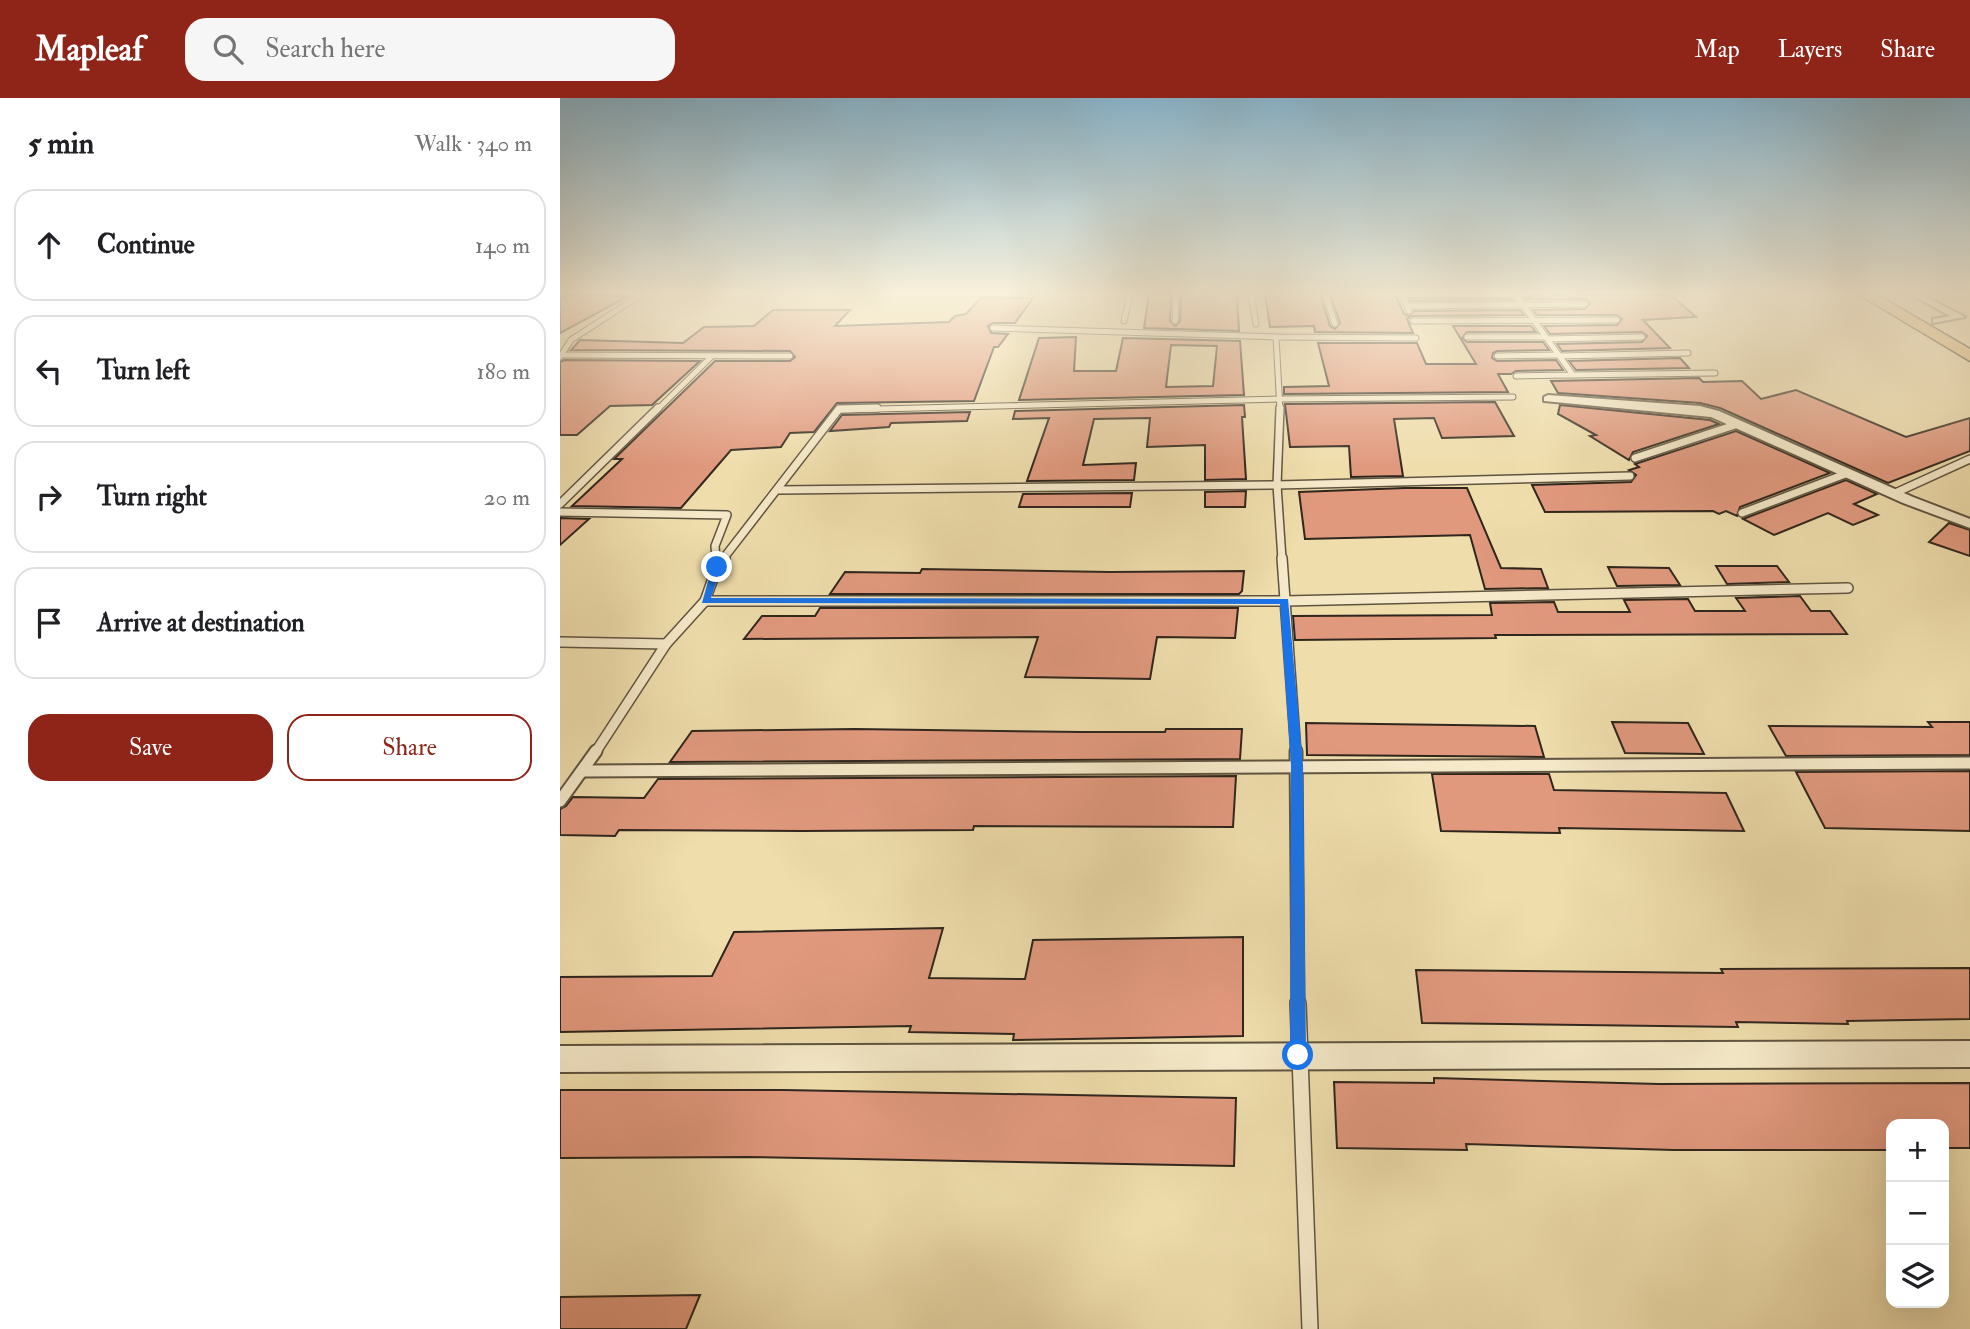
<!DOCTYPE html>
<html lang="en">
<head>
<meta charset="utf-8">
<style>
  :root { --surface:#fff; --page:#f6f6f6; --text:#202124; --muted:#757577; --line:#e0e0e0; --accent:#8f2418 }
  body { margin:0; font-family:"IM FELL Double Pica",serif; background:var(--page); color:var(--text) }
  .controls { position:absolute; right:21px; bottom:21px; display:grid; overflow:hidden; border-radius:14px; box-shadow:0 7px 28px #0002 }
  .controls button { width:63px; height:63px; display:grid; place-items:center; padding:0; border:0; border-bottom:2px solid var(--line); background:var(--surface); color:var(--text); font:35px sans-serif }
  .stop { position:absolute; width:21px; height:21px; margin:-16px; border:5px solid #1a73e8; border-radius:50%; background:#fff }
  .stop.end { background:#1a73e8; border-color:#fff; box-shadow:0 2px 7px #0008 }
  .list { margin:0; padding:0; list-style:none }
  h2 { display:flex; justify-content:space-between; align-items:center; height:91px; margin:0; padding:0 28px; font-size:30px }
  h2 small { font-size:23px; font-weight:400; color:var(--muted) }
  .list li { display:grid; grid-template-columns:46px 1fr auto; gap:21px; align-items:center; box-sizing:border-box; height:112px; margin:0 14px 14px; padding:0 14px; border:2px solid var(--line); border-radius:21px }
  .list b { display:block; font-size:26px; white-space:nowrap }
  .list em { font-size:23px; font-style:normal; color:var(--muted) }
  .actions { display:flex; gap:14px; padding:21px 28px }
  .actions a { flex:1; padding:16px 0; border:2px solid var(--accent); border-radius:21px; text-align:center; font-size:24px; color:var(--accent) }
  .actions .main { background:var(--accent); color:#fff }
  .icon { flex:none; width:38px; height:38px; fill:none; stroke:currentColor; stroke-width:2; stroke-linecap:round; stroke-linejoin:round }
  .map { position:relative; flex:none; width:1410px; height:1231px; overflow:hidden }
  header { display:flex; align-items:center; gap:42px; box-sizing:border-box; height:98px; padding:0 35px; background:var(--accent); color:#fff }
  header strong { font-size:33px }
  nav { display:flex; gap:38px; margin-inline-start:auto; font-size:24px }
  .search { width:490px; height:63px; background:var(--page); display:flex; align-items:center; gap:18px; box-sizing:border-box; padding:0 24px; border-radius:21px; color:var(--muted); font-size:26px }
  main { display:flex }
  aside { flex:1; background:var(--surface) }
  .map>svg:first-child { display:block }
  .building { fill:#e1997e; stroke:#2f261d; stroke-width:2; fill-rule:evenodd }
  .lines { fill:none; stroke-linecap:round; stroke-linejoin:round }
  .lane-far4-casing { stroke:#5f5441; stroke-width:7 }
  .lane-far3-casing { stroke:#5f5441; stroke-width:10 }
  .lane-far2-casing { stroke:#5f5441; stroke-width:12 }
  .lane-far1-casing { stroke:#5f5441; stroke-width:15 }
  .lane-casing { stroke:#5f5441; stroke-width:18 }
  .street-casing { stroke:#5f5441; stroke-width:4 }
  .primary-casing { stroke:#2f261d; stroke-width:3 }
  .lane-far4 { stroke:#f5e9c9; stroke-width:5 }
  .lane-far3 { stroke:#f5e9c9; stroke-width:7 }
  .lane-far2 { stroke:#f5e9c9; stroke-width:9 }
  .lane-far1 { stroke:#f5e9c9; stroke-width:11 }
  .lane { stroke:#f5e9c9; stroke-width:15 }
  .street { fill:#f5e9c9; fill-rule:evenodd }
  .primary { fill:#e8be76; fill-rule:evenodd }
  .route { fill:#1a73e8 }
</style>
</head>
<body>
<header>
<strong>Mapleaf</strong>
<div class="search"><svg class="icon" aria-label="search" viewBox="0 0 24 24"><circle cx="10" cy="10" r="6"/><path d="M15 15l6 6"/></svg>Search here</div>
<nav><a>Map</a><a>Layers</a><a>Share</a></nav>
</header>
<main>
<aside>
<h2>5 min<small>Walk · 340 m</small></h2>
<ul class="list">
<li><svg class="icon" aria-label="ahead" viewBox="0 0 24 24"><path d="M12 20V5M6 11l6-6 6 6"/></svg><div><b>Continue</b></div><em>140 m</em></li>
<li><svg class="icon" aria-label="left" viewBox="0 0 24 24"><path d="M17 20v-9H6M10 6l-5 5 5 5"/></svg><div><b>Turn left</b></div><em>180 m</em></li>
<li><svg class="icon" aria-label="right" viewBox="0 0 24 24"><path d="M7 20v-9h11M14 6l5 5-5 5"/></svg><div><b>Turn right</b></div><em>20 m</em></li>
<li><svg class="icon" aria-label="arrive" viewBox="0 0 24 24"><path d="M6 21V4h12l-3 4 3 4H6"/></svg><div><b>Arrive at destination</b></div></li>
</ul>
<div class="actions"><a class="main">Save</a><a>Share</a></div>
</aside>
<div class="map">
<svg width="1410" height="1231" viewBox="0 0 1410 1231">
  <rect width="100%" height="100%" fill="#efddac"/>
  <filter id="stains"><feTurbulence type="fractalNoise" baseFrequency=".00286" numOctaves="4"/><feColorMatrix values="0 0 0 0 .2 0 0 0 0 .09 0 0 0 0 .02 0 0 0 .5 -.17"/></filter>
  <radialGradient id="worn" r=".72"><stop offset=".6" stop-color="#630" stop-opacity="0"/><stop offset="1" stop-color="#630" stop-opacity=".3"/></radialGradient>
  <g class="building">
    <polygon points="8,196 69,198 0,235 0,200"/>
    <polygon points="589,196 611,196 610,223 615,228 620,223 621,196 677,196 679,233 584,230"/>
    <polygon points="705,196 760,196 770,228 775,231 780,225 770,196 835,196 844,216 849,218 854,213 960,212 964,217 852,218 847,221 853,235 755,234 754,228 710,229"/>
    <polygon points="969,196 1111,197 1136,219 1083,222 1110,250 1002,253 997,246 1082,244 1087,238 1082,234 990,236 984,228 1057,227 1062,221 1057,217 977,217 973,212 1025,211 1030,205 1025,201 965,201 964,199 972,199"/>
    <polygon points="422,199 473,200 455,225 433,225 428,228 431,235 448,236 438,249 434,249 414,303 277,305 254,334 230,335 221,349 171,352 121,410 12,408 62,361 54,361 155,263 230,263 235,259 230,253 11,252 20,242 123,245 144,229 194,228 213,212 290,212 275,228 389,224 395,218 406,216"/>
    <polygon points="849,200 951,200 953,202 850,203"/>
    <polygon points="893,228 971,228 976,234 907,234 902,240 907,244 983,244 989,252 937,253 933,255 932,260 937,263 996,262 1003,272 956,273 951,276 938,276 948,294 724,296 724,289 769,288 758,245 857,245 866,266 916,266"/>
    <path d="M516,239L514,273H556L563,240L680,243L684,297L459,302L479,240ZM611,247L657,248L653,288L606,289Z"/>
    <polygon points="1120,260 1129,270 1016,272 1009,263"/>
    <polygon points="4,262 140,263 92,307 50,308 17,337 0,337 0,264"/>
    <polygon points="1139,280 1143,284 1182,283 1201,301 1236,292 1346,339 1410,320 1410,353 1328,385 1160,310 1140,305 998,295 991,283"/>
    <polygon points="935,304 954,338 882,340 874,320 834,321 843,378 791,379 789,348 730,349 725,306"/>
    <polygon points="684,307 685,319 682,319 686,381 645,382 645,347 587,349 590,320 534,321 523,367 576,365 574,382 467,383 489,320 453,321 455,313"/>
    <polygon points="1000,307 1150,322 1159,326 1073,354 1069,362 1030,338 1036,337 998,316"/>
    <polygon points="410,314 407,323 331,325 329,329 270,333 282,317"/>
    <polygon points="1176,333 1270,375 1180,409 1177,418 1166,413 1159,416 1153,413 985,414 972,387 1071,384 1076,377 1069,372 1079,369 1075,366"/>
    <polygon points="1286,382 1317,396 1294,406 1318,417 1293,427 1268,415 1214,437 1183,421"/>
    <polygon points="845,390 907,390 941,470 981,471 988,490 925,491 910,437 745,441 739,394"/>
    <polygon points="686,393 685,409 645,409 645,394"/>
    <polygon points="572,395 570,409 459,409 463,396"/>
    <polygon points="0,420 29,421 0,447"/>
    <polygon points="1389,425 1410,432 1410,458 1369,444"/>
    <polygon points="1156,468 1217,468 1229,484 1167,486"/>
    <polygon points="1048,469 1109,470 1120,487 1057,488"/>
    <polygon points="362,471 550,474 684,473 682,493 679,496 270,496 285,474 360,475"/>
    <polygon points="1240,498 1251,513 1270,513 1287,536 935,537 936,540 735,542 733,518 932,517 930,505 994,504 998,514 1070,514 1064,502 1128,501 1135,513 1185,513 1176,500"/>
    <polygon points="260,510 678,510 675,540 597,539 590,581 465,579 478,539 184,541 202,518 255,518"/>
    <polygon points="1052,624 1128,625 1144,656 1065,655"/>
    <polygon points="1368,624 1410,624 1410,657 1226,658 1209,628 1372,629"/>
    <polygon points="746,625 975,628 984,659 747,657"/>
    <polygon points="295,631 522,634 605,634 606,631 682,631 680,661 110,664 132,633"/>
    <polygon points="1410,673 1410,733 1265,730 1236,674"/>
    <polygon points="872,676 989,676 994,692 1166,695 1184,733 999,730 1000,735 881,733"/>
    <polygon points="676,678 673,729 414,728 413,732 241,733 59,732 55,738 0,737 0,711 6,708 13,699 84,700 98,681"/>
    <polygon points="383,830 369,880 465,881 473,842 683,839 683,938 453,942 454,936 349,934 351,928 0,934 0,879 152,878 174,834"/>
    <polygon points="1410,870 1410,921 1287,923 1288,926 1176,924 1178,929 862,925 856,872 1163,875 1161,871"/>
    <polygon points="874,980 1099,986 1410,985 1410,1050 1384,1050 1384,1026 1331,1026 1331,1052 1114,1052 906,1046 907,1052 777,1050 774,984 874,985"/>
    <polygon points="0,992 223,992 676,1000 674,1068 187,1059 0,1060"/>
    <polygon points="140,1197 126,1231 0,1231 0,1199"/>
  </g>
  <g class="lines">
    <defs>
      <g id="lane-far4">
        <polyline points="691,196 696,226"/>
        <polyline points="765,196 775,226"/>
        <polyline points="842,196 849,213"/>
        <polyline points="955,196 1013,277 956,278"/>
        <polyline points="847,208 1025,206"/>
        <polyline points="564,223 570,196"/>
        <polyline points="615,223 616,196"/>
        <polyline points="853,223 1057,222"/>
        <polyline points="433,230 716,239 856,240"/>
        <polyline points="716,239 720,312"/>
        <polyline points="907,239 986,239"/>
        <polyline points="987,241 1082,239"/>
        <polyline points="0,257 230,258"/>
        <polyline points="937,258 999,257"/>
        <polyline points="1000,258 1128,255"/>
        <polyline points="0,259 11,242 79,198"/>
        <polyline points="1013,277 1155,275"/>
        <polyline points="97,312 151,259"/>
        <polyline points="278,312 720,301 953,299"/>
      </g>
      <g id="lane-far3">
        <polyline points="720,310 717,387 722,461"/>
        <polyline points="1075,360 1178,326"/>
        <polyline points="219,392 717,387 1070,378"/>
        <polyline points="1333,396 1410,361"/>
        <polyline points="0,406 98,310"/>
        <polyline points="0,414 167,417 155,448 156,461"/>
        <polyline points="1182,415 1288,375"/>
        <polyline points="163,461 279,311 317,310"/>
      </g>
      <g id="lane-far2">
        <polyline points="156,460 157,469"/>
        <polyline points="722,460 736,655"/>
        <polyline points="145,503 725,503 1288,490"/>
        <polyline points="0,544 106,546"/>
        <polyline points="35,655 106,546 145,503 157,469 165,460"/>
      </g>
      <g id="lane-far1">
        <polyline points="736,653 738,906"/>
        <polyline points="23,673 1410,665"/>
        <polyline points="0,703 36,653"/>
      </g>
      <polyline id="lane" points="738,905 750,1231"/>
      <g id="street">
        <polygon points="1350,196 1361,196 1405,219 1373,225 1373,221 1390,218"/>
        <polygon points="988,297 1140,308 1159,313 1353,399 1410,421 1410,430 1343,405 1151,319 984,303 984,299"/>
        <polygon points="1410,943 1410,969 0,974 0,948"/>
      </g>
      <polygon id="primary" points="1298,196 1316,196 1410,251 1410,263"/>
    </defs>
    <use href="#lane-far4" class="lane-far4-casing"/>
    <use href="#lane-far3" class="lane-far3-casing"/>
    <use href="#lane-far2" class="lane-far2-casing"/>
    <use href="#lane-far1" class="lane-far1-casing"/>
    <use href="#lane" class="lane-casing"/>
    <use href="#street" class="street-casing"/>
    <use href="#primary" class="primary-casing"/>
    <use href="#lane-far4" class="lane-far4"/>
    <use href="#lane-far3" class="lane-far3"/>
    <use href="#lane-far2" class="lane-far2"/>
    <use href="#lane-far1" class="lane-far1"/>
    <use href="#lane" class="lane"/>
    <use href="#street" class="street"/>
    <use href="#primary" class="primary"/>
  </g>
  <linearGradient id="sky" x2="0" y2="1"><stop stop-color="#89b7d0"/><stop offset="0.53" stop-color="#f8f0da"/><stop offset="1" stop-color="#f8f0da" stop-opacity="0"/></linearGradient>
  <rect width="1410" height="368" fill="url(#sky)"/>
  <polygon class="route" points="157,466 161,469 151,500 728,501 743,667 746,957 744,963 738,965 732,963 730,957 731,667 720,506 142,505 152,469"/>
  <rect width="100%" height="100%" filter="url(#stains)"/>
  <rect width="100%" height="100%" fill="url(#worn)"/>
</svg>
<div class="controls">
<button>+</button>
<button>−</button>
<button><svg class="icon" aria-label="layers" viewBox="0 0 24 24"><path d="M12 4l9 5-9 5-9-5zM3 14l9 5 9-5"/></svg></button>
</div>
<div class="stop" style="left:738px;top:957px"></div>
<div class="stop end" style="left:157px;top:469px"></div>
</div>
</main>
</body>
</html>
